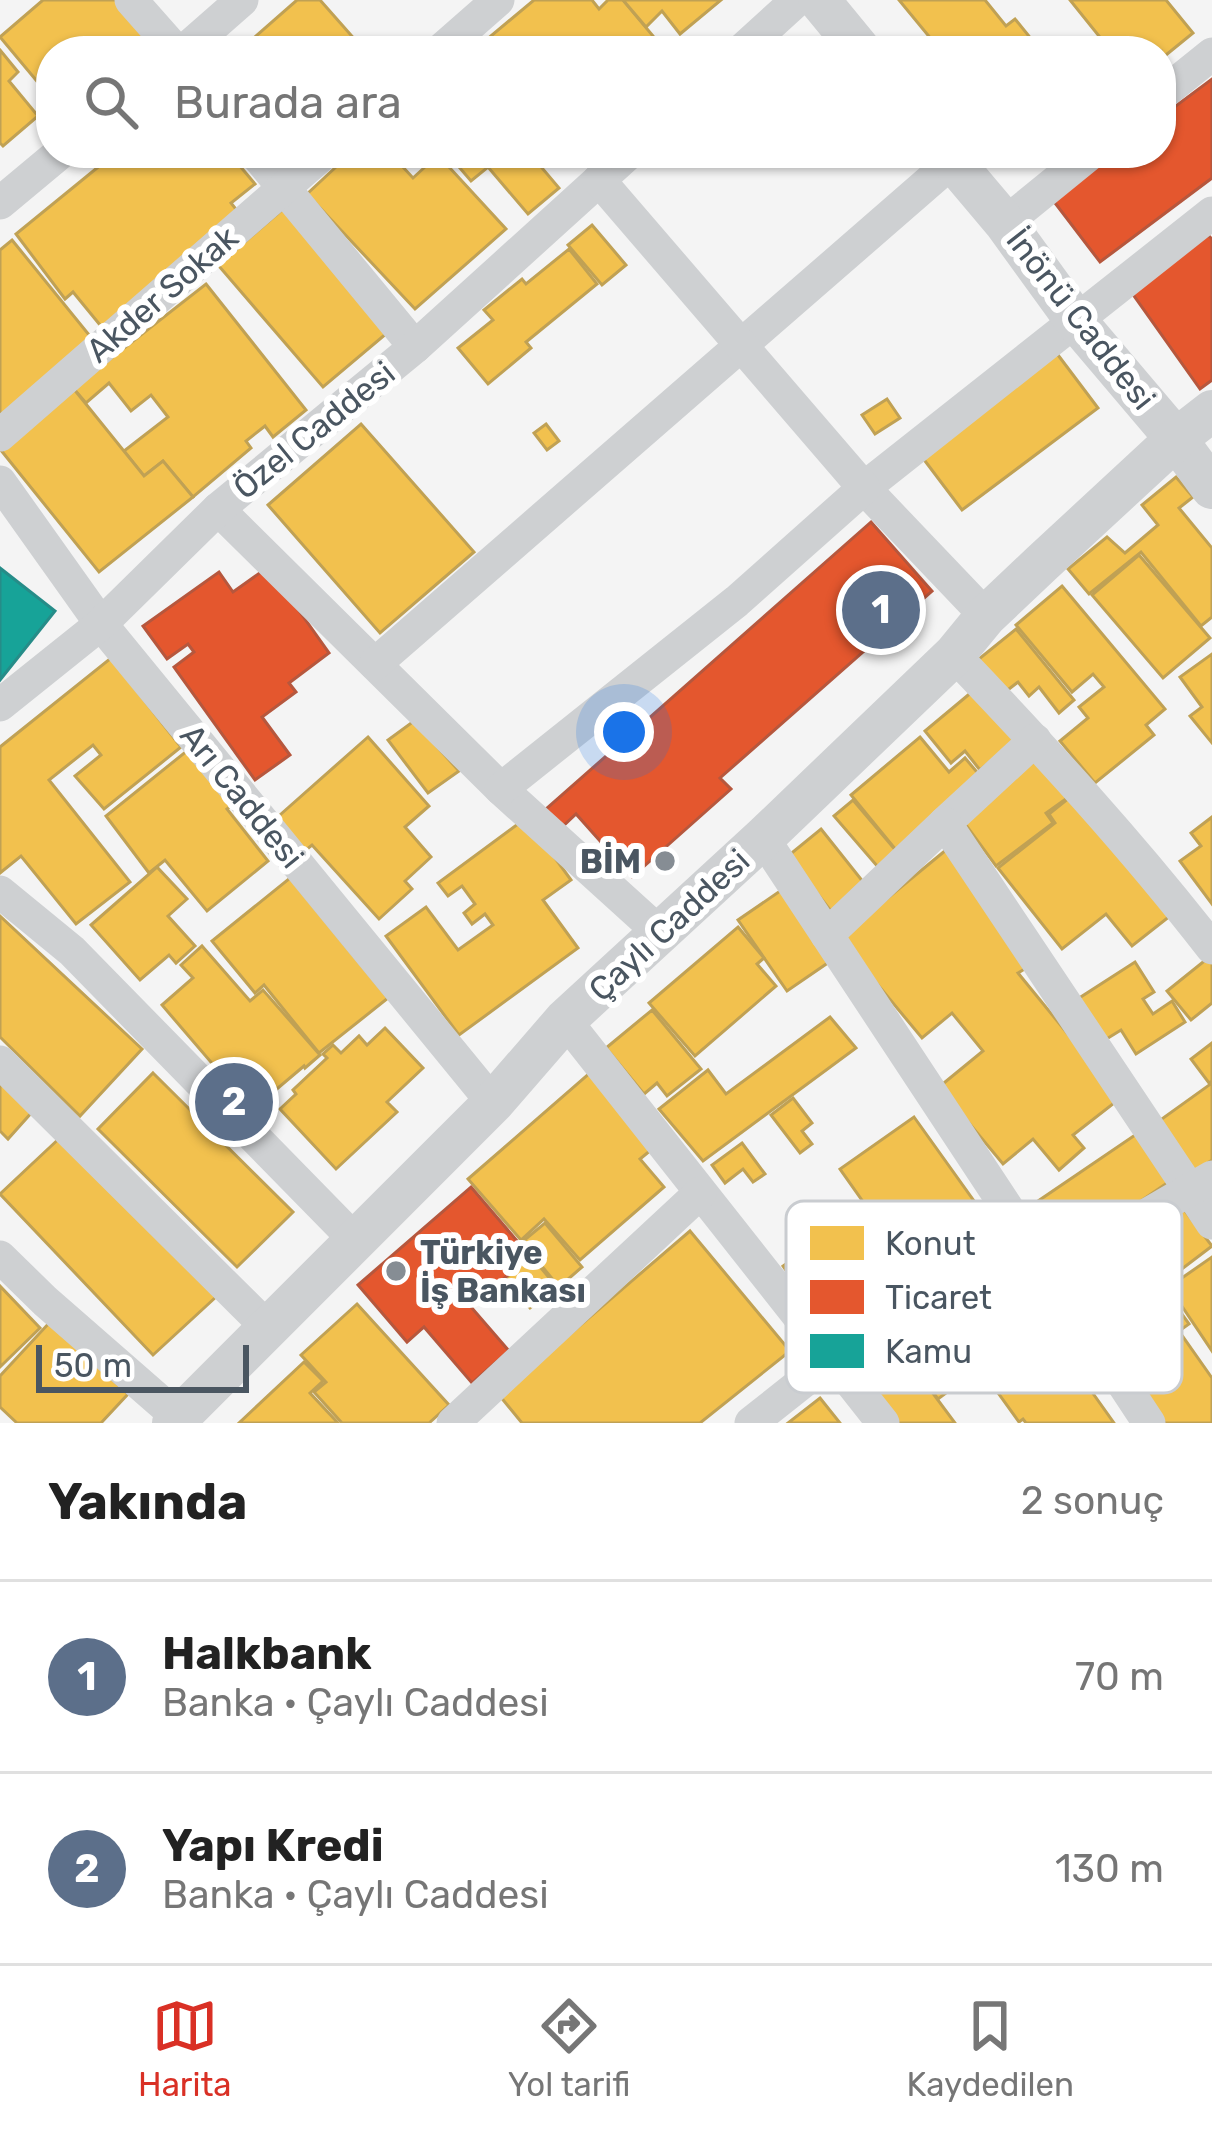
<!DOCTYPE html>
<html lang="tr">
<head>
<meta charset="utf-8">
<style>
  :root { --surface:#fff; --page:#f2f2f2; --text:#222; --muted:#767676; --line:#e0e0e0; --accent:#d93025 }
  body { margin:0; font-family:Rubik,sans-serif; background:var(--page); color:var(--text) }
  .scale { position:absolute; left:36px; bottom:30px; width:213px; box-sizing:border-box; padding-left:12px; border:6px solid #4a5661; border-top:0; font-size:33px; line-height:42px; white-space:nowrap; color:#4a5661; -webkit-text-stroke:9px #fff; paint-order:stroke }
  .you { position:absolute; left:624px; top:732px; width:42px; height:42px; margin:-30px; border:9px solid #fff; border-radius:50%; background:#1a73e8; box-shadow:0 0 0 18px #1a73e833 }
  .badge { display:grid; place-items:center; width:78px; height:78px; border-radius:50%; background:var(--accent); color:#fff; font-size:39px; font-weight:700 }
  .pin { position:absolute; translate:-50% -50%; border:6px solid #fff; box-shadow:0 3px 12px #0006 }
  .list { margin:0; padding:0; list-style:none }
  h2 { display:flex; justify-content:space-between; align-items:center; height:156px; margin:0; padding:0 48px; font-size:51px }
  h2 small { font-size:39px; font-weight:400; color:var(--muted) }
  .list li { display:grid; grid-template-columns:78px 1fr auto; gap:36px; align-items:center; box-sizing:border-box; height:192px; padding:0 48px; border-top:3px solid var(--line) }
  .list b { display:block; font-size:45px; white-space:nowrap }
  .list p { margin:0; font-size:39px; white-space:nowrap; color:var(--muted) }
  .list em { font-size:39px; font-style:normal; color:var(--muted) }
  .icon { flex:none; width:66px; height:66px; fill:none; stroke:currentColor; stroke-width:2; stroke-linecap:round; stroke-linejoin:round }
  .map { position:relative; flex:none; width:1212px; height:1423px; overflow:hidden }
  .search { position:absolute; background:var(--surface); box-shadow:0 3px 9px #0004; left:36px; right:36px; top:36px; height:132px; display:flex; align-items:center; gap:30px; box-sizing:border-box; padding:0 42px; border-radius:48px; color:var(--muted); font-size:45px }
  .sheet { height:540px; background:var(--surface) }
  nav { display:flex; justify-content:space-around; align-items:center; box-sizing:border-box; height:168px; border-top:3px solid var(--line); background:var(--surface); font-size:33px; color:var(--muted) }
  nav a { display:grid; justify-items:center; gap:6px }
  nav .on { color:var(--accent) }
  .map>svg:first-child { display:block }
  .homes { fill:#f2c14e; stroke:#c0a154; stroke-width:3 }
  .shops { fill:#e4572e; stroke:#b6573d; stroke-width:3 }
  .public { fill:#17a398; stroke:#268c88; stroke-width:3 }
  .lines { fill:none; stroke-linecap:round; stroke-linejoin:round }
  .minor { stroke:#ced0d2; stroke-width:33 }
  .tertiary { stroke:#ced0d2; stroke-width:42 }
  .poi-dot { fill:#868d94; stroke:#fff; stroke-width:4.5 }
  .labels { text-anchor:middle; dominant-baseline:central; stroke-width:12; stroke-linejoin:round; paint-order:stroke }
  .street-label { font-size:33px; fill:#4a5661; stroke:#fff }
  .poi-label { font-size:33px; font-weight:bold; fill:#4a5661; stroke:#fff; text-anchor:end }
  .key { fill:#fff; stroke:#c9ccd0; stroke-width:3 }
  .key-label { font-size:33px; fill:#4a5661 }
</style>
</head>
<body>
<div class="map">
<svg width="1212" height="1423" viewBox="0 0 1212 1423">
  <rect width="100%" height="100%" fill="#f4f4f4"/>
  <g class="homes">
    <polygon points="43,0 123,0 158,41 147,51 51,51 51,98 0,37"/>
    <polygon points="297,0 320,0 365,51 239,51"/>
    <polygon points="534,0 592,0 599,9 608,0 623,0 658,42 647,51 473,51"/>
    <polygon points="623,0 721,0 680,34 662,11 646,27"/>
    <polygon points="899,0 985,0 1006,26 1015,19 1041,51 941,51"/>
    <polygon points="1070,0 1166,0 1193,33 1161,59 1161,51 1111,51"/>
    <polygon points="0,50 18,72 9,81 38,116 3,146 0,143"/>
    <polygon points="111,153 186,153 195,163 207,153 229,153 255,184 231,203 239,213 105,331 73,292 65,299 16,234 108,159 107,157"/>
    <polygon points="351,153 390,153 413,178 438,155 506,229 415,309 307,194"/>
    <polygon points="447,153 559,153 542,168 559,188 528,214 488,167 471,181"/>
    <polygon points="284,208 387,333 323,387 218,265"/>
    <polygon points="592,225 626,265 602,285 568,245"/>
    <polygon points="12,240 94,341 0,417 0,250"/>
    <polygon points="569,249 597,284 526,342 531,348 488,384 458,348 493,320 484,310 522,279 526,284"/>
    <polygon points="206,284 306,410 273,437 265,426 246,441 251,448 193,497 163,461 144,476 124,451 168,417 151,395 131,411 109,383 86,403 73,388"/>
    <polygon points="1055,351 1098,408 962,510 919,453"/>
    <polygon points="73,388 144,476 163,461 193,497 99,572 0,449"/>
    <polygon points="887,399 900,418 875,434 862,415"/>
    <polygon points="361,424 474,552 380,633 268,505"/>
    <polygon points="546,424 559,441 547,450 534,433"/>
    <polygon points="1176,477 1193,497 1179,508 1212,548 1212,617 1201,626 1141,552 1089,594 1068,569 1107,537 1125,553 1158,525 1142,505"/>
    <polygon points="1139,555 1210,638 1163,678 1092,595"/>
    <polygon points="1062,586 1165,709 1146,725 1154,735 1095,783 1060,741 1088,718 1079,707 1104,687 1093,674 1072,692 1016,625"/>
    <polygon points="1016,629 1074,700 1059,713 1039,687 1029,696 1018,682 1000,696 974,663"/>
    <polygon points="1212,654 1212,743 1190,716 1202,707 1180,677"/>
    <polygon points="111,658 181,747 104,809 75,776 101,755 93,745 49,780 130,882 76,924 21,856 0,873 0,747"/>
    <polygon points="979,686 1020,737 980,770 965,751 951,763 925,731"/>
    <polygon points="414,721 459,771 428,793 388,740"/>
    <polygon points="368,737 429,806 405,827 431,857 405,881 412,889 379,919 312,845 301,854 272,822"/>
    <polygon points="920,737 949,772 965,758 982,778 896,850 851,795"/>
    <polygon points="188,750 232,805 227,809 268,861 207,911 165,860 149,873 106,816"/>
    <polygon points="1041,756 1070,796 1046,813 1053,823 996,866 960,817"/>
    <polygon points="1074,794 1170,916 1132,946 1106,914 1062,949 998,868 1055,823 1049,814"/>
    <polygon points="853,800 903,859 884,874 834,816"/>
    <polygon points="1212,817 1212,904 1180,861 1201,846 1191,833"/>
    <polygon points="526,818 571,880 543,900 578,948 459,1035 386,936 426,907 458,950 493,925 485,914 472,924 464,913 475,904 462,886 448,896 438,883"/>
    <polygon points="821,829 868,888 834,915 788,856"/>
    <polygon points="946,850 1031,965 1018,973 1085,1055 1118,1100 1073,1135 1084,1148 1059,1170 1033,1139 1003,1164 939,1087 983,1051 952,1013 922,1038 839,938"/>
    <polygon points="157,867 187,899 168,916 195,946 176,963 169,955 140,980 91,925"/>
    <polygon points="290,878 388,998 319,1053 264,985 255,993 212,941"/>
    <polygon points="783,889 832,960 787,991 738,920"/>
    <polygon points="0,916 142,1049 80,1116 0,1037"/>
    <polygon points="738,927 764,958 757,964 776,986 695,1056 649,1003"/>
    <polygon points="202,946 250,1001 263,990 320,1055 305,1068 304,1066 252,1110 162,1005 193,978 181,965"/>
    <polygon points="1208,958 1212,962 1212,1003 1191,1020 1167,991"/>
    <polygon points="1135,962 1154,992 1143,999 1153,1014 1172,1001 1185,1022 1136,1054 1121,1030 1100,1043 1073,1002"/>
    <polygon points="652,1010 701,1069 667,1096 657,1083 644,1094 606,1048"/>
    <polygon points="830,1017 856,1048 703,1161 659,1109 708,1070 726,1094"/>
    <polygon points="385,1028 423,1068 387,1102 397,1112 336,1169 280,1109 296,1094 293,1090 327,1058 323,1054 333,1045 341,1053 359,1036 367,1045"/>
    <polygon points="1212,1043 1212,1081 1209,1083 1191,1059"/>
    <polygon points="592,1071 657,1145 640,1159 664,1187 580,1260 544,1219 521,1240 468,1179"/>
    <polygon points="153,1073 293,1212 237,1267 98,1129"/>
    <polygon points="0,1079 33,1111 8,1139 0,1131"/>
    <polygon points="1212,1083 1212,1160 1189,1177 1152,1126"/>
    <polygon points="793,1098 812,1123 802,1131 812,1144 800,1153 771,1115"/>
    <polygon points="914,1117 984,1215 914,1265 899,1245 825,1298 812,1279 799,1289 783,1266 866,1206 840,1169"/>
    <polygon points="65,1133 217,1296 153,1355 0,1194"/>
    <polygon points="1138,1133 1170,1181 1052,1262 1019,1214"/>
    <polygon points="742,1143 765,1174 753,1182 743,1169 725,1183 712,1165"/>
    <polygon points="1180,1204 1212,1246 1170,1278 1138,1237"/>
    <polygon points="545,1223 582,1267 559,1287 522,1242"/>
    <polygon points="690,1231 790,1351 700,1423 522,1423 499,1395"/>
    <polygon points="1126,1236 1189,1324 1179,1331 1212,1378 1212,1423 1165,1423 1064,1281"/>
    <polygon points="531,1256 556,1286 530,1308 505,1279"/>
    <polygon points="1212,1257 1212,1351 1169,1287"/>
    <polygon points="0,1286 40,1328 0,1367"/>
    <polygon points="357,1304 449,1405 429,1423 342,1423 314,1392 326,1382 301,1355"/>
    <polygon points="925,1317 969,1376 938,1399 894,1341"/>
    <polygon points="50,1322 128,1394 101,1423 17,1423 0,1407 0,1376"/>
    <polygon points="1064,1331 1093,1371 1082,1378 1114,1423 1026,1423 1023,1419 1019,1422 991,1383"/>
    <polygon points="894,1341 955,1423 896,1423 859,1369"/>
    <polygon points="304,1362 323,1381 310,1393 338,1423 239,1423"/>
    <polygon points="820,1398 840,1423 788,1423"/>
  </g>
  <g class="shops">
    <polygon points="1212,79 1212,178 1100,262 1052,199 1113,153 1161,153 1161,117"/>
    <polygon points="1208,235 1212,239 1212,380 1200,389 1132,293"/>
    <polygon points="871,522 932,591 720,778 731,789 632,877 576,814 561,828 545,810"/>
    <polygon points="268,567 329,653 289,683 296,692 262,717 290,755 255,780 174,667 194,652 188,644 167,659 143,626 219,572 233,592"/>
    <polygon points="471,1187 530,1256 471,1307 509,1351 472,1383 424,1327 407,1342 358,1285"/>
  </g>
  <polygon class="public" points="0,568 55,611 0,680"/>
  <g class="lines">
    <g class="minor">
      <polyline points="131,0 176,51"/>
      <polyline points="184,51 242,0"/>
      <polyline points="440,51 498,0"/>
      <polyline points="741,51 797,0"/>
      <polyline points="1161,95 1212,54"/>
      <polyline points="255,153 415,347"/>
      <polyline points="0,203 60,153"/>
      <polyline points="1005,223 1091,153"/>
      <polyline points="0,435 324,153"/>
      <polyline points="0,482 101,624 493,1103"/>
      <polyline points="218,509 501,789 660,933"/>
      <polyline points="986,616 864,488 1212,213"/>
      <path d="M954,655C1044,749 1132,845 1212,948"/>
      <polyline points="375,664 953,161"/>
      <polyline points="0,705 101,624 218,509 415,347 629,153"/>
      <polyline points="1035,740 945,823 1212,1223"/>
      <polyline points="501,789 737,601 864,488 599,180"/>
      <polyline points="763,838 1149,1423"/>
      <polyline points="0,892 72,951 355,1240"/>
      <polyline points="827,935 945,823"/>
      <polyline points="565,1020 883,1423"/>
      <polyline points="0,1062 267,1327"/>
      <polyline points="0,1257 45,1301 179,1418"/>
      <polyline points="1050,1271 1212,1177"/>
      <polyline points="453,1423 700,1193"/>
      <polyline points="751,1423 833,1358 1024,1231"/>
    </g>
    <g class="tertiary">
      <polyline points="819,0 861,51"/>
      <polyline points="946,153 1005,223 1076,321 1176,439 1212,488"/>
      <polyline points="173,1423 493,1103 565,1020 763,838 954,655 986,616 1042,563 1176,439 1212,411"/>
    </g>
  </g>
  <g class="poi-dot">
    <circle cx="665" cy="861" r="12"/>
    <circle cx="396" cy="1271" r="12"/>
  </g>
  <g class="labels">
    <g class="street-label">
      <text transform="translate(162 294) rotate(-41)">Akder Sokak</text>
      <text transform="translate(1081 319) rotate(52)">İnönü Caddesi</text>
      <text transform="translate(314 430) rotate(-39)">Özel Caddesi</text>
      <text transform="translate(242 796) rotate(51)">Arı Caddesi</text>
      <text transform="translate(669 925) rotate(-43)">Çaylı Caddesi</text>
    </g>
    <g class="poi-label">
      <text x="641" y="861">BİM</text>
      <text x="420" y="1252" text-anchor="start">Türkiye<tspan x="420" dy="38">İş Bankası</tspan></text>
    </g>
  </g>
  <rect x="786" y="1201" width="396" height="192" rx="18" class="key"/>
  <rect x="810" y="1226" width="54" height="34" fill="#f2c14e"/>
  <rect x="810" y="1280" width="54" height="34" fill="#e4572e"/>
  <rect x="810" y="1334" width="54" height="34" fill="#17a398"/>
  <g class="key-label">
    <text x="885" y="1255">Konut</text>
    <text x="885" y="1309">Ticaret</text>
    <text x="885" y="1363">Kamu</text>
  </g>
</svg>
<div class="scale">50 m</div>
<div class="you"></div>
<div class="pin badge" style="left:881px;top:610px;background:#5c6f8a">1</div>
<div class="pin badge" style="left:234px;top:1102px;background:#5c6f8a">2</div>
<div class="search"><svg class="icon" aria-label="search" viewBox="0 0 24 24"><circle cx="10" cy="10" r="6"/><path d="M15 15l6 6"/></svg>Burada ara</div>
</div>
<section class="sheet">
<h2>Yakında<small>2 sonuç</small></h2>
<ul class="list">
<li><span class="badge" style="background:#5c6f8a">1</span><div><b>Halkbank</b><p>Banka · Çaylı Caddesi</p></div><em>70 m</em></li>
<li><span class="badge" style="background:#5c6f8a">2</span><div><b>Yapı Kredi</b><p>Banka · Çaylı Caddesi</p></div><em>130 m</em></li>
</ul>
</section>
<nav>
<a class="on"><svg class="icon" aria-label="map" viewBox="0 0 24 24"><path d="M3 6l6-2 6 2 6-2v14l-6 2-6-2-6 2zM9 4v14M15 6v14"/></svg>Harita</a>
<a><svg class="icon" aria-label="directions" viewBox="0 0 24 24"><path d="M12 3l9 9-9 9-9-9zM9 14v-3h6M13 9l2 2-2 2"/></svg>Yol tarifi</a>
<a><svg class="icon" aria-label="saved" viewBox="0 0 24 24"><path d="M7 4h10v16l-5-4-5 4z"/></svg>Kaydedilen</a>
</nav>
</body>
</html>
